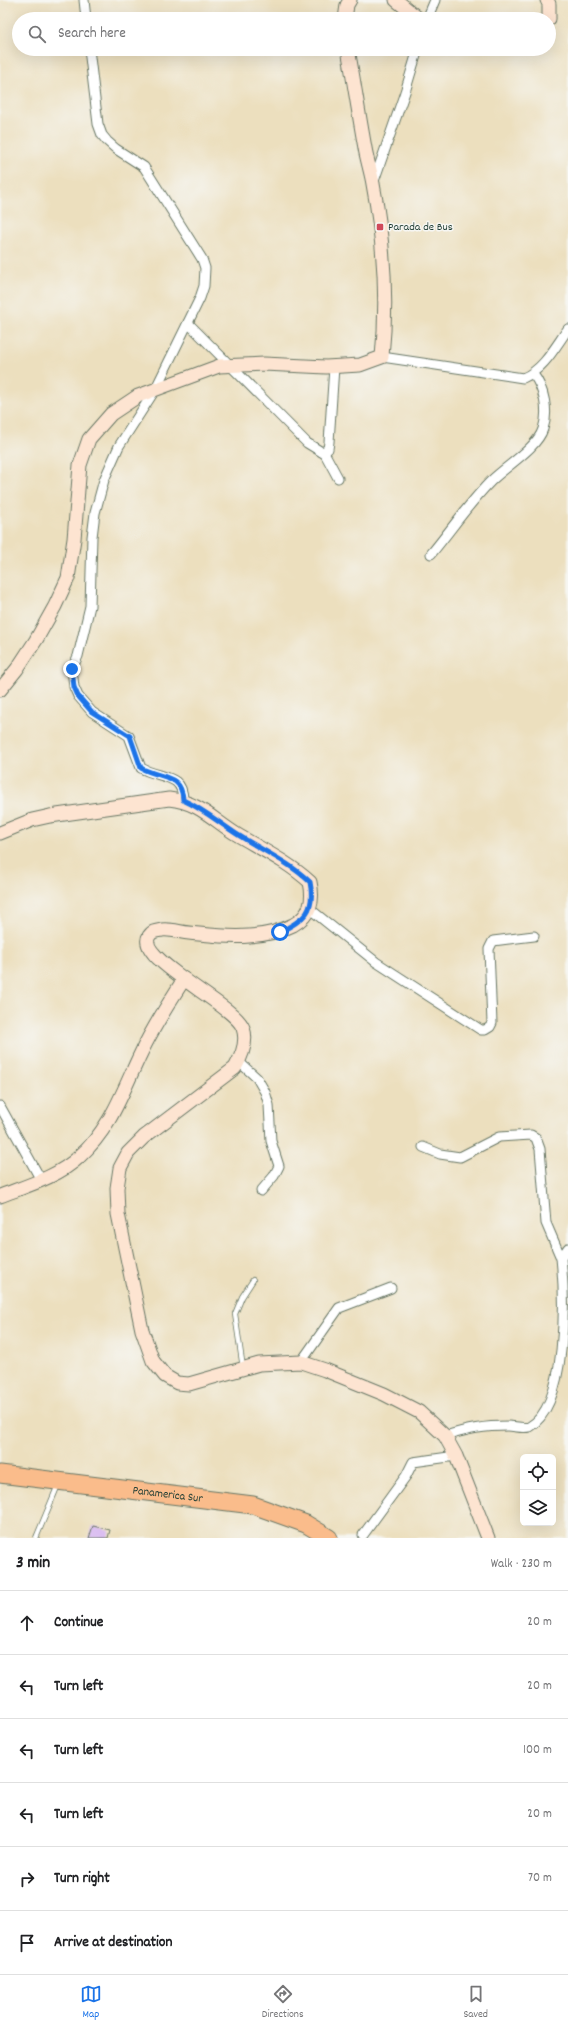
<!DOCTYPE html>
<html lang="en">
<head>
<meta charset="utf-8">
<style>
  :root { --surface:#fff; --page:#f6f6f6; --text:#202124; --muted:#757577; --line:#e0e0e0; --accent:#1a73e8 }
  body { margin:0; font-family:Dekko,sans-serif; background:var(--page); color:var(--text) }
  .controls { position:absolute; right:12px; bottom:12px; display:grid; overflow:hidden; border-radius:6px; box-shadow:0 4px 16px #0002 }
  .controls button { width:36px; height:36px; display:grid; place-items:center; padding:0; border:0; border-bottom:1px solid var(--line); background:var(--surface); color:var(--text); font:20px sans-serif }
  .stop { position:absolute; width:12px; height:12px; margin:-9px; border:3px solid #1a73e8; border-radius:50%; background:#fff }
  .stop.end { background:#1a73e8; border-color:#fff; box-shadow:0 1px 4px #0008 }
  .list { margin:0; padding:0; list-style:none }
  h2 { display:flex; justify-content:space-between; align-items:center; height:52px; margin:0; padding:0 16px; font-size:17px }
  h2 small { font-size:13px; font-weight:400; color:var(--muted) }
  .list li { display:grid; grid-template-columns:26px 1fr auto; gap:12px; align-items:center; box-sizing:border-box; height:64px; padding:0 16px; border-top:1px solid var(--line) }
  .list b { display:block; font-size:15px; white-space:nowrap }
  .list em { font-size:13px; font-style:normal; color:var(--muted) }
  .icon { flex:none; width:22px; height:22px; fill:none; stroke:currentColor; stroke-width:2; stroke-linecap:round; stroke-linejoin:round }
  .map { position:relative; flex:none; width:568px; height:1538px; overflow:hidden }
  .search { position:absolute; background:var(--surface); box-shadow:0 4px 16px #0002; left:12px; right:12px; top:12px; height:44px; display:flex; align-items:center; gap:10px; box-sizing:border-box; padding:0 14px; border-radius:22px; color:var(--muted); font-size:15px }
  .sheet { height:436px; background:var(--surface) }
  nav { display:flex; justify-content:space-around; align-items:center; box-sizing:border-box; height:56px; border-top:1px solid var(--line); background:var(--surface); font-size:11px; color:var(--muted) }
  nav a { display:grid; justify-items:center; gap:2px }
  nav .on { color:var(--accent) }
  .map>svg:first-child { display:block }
  .building { fill:#d5b3f1 }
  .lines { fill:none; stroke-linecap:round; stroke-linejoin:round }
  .lane-casing { stroke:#677664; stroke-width:6 }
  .street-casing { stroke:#677664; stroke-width:11 }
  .secondary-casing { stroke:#677664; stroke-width:15 }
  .highway-casing { stroke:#677664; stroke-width:19 }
  .lane { stroke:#fff; stroke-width:4.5 }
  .street { stroke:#fff; stroke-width:9 }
  .secondary { stroke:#fde4d1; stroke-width:13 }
  .highway { stroke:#fabc8b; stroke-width:17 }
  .route { stroke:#1a73e8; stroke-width:5 }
  .poi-dot { fill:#d1495b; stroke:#f6f6f2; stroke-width:1.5 }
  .labels { text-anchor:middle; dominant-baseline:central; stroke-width:3; stroke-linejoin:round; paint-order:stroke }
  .poi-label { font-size:12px; fill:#1f3d34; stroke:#f6f6f2; text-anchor:start }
  .street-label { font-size:12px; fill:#1f3d34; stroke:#f6f6f2 }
</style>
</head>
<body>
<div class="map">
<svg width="568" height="1538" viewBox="0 0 568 1538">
  <rect width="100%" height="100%" fill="#f6f6f2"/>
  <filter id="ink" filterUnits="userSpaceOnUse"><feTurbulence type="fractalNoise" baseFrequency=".025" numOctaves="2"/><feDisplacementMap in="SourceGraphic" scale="8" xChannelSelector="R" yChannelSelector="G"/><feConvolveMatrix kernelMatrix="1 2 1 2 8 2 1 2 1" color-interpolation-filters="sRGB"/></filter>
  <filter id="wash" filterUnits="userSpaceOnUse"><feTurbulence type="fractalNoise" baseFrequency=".012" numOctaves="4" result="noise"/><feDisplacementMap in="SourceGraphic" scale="16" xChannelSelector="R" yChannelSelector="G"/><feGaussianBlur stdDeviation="0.9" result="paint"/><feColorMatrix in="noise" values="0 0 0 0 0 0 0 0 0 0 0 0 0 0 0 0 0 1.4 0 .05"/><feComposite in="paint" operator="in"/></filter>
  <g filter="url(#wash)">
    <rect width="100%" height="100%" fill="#ecdfbe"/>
    <g id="blocks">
      <polygon class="building" points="93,1526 110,1530 108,1538 89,1538"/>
    </g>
  </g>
  <g filter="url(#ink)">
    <use href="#blocks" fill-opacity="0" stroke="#677664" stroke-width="1"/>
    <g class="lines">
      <defs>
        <g id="lane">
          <polyline points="243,1368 235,1314 242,1297 253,1280"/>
          <polyline points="36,1538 58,1485"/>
        </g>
        <g id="street">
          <polyline points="84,0 86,19"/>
          <polyline points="427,19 435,0"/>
          <path d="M89,49L98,124L102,135L107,141L116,149L144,167L202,259L205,268L204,286L200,298L155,390L119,446L104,480L95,513L92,537L90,606L78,656L72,669L74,687L78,696L92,712L129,736L141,768C160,779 183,773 183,800"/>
          <polyline points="373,184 405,92 418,49"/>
          <polyline points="188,323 307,443 325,454 338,478"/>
          <path d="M382,357L523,378C544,369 555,347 568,329"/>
          <polyline points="322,452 328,449 329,442 334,367"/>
          <path d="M431,554C451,530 469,503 491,481C506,466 537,448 543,429C549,411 544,388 533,374"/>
          <polyline points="310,909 376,962 481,1030 485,1030 490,1027 492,1023 489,949 493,941 534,936"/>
          <polyline points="239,1062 257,1078 265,1092 269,1105 271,1141 279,1166 274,1176 261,1191"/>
          <polyline points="0,1106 41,1180"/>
          <polyline points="423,1147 440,1154 460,1157 499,1137 531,1135 536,1138 540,1149 546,1223 561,1258"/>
          <polyline points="301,1362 339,1308 391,1288"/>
          <path d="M445,1436C468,1429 484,1426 508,1426C514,1426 523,1429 529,1427C568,1406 565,1297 561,1258L568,1248"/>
          <polyline points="363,1535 406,1476 413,1462 456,1456"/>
        </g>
        <g id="secondary">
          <polyline points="396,0 419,19"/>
          <polyline points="547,0 549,4 549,19"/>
          <polyline points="345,19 347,5 350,0"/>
          <path d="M0,690L17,669L36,640L55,606L68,578L74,539L80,465L89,439L111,414L138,396L219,366L264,364L326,367L360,365L382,357C388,299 384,242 373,184C371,172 367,160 365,148C359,115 354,82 348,49"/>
          <path d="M0,833L32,820L50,816L169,799C199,802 212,819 236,834C261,849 288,862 310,882C314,901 311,915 293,925C279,932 265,935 249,936C229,938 209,935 189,933C180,932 170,929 162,930C156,931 152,931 149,936C135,959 235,1005 243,1028C248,1042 242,1056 235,1068L144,1137L128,1153L120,1168L117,1188L118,1214L142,1330L153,1361L165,1376L177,1383L189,1384L259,1364L301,1362L325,1370L384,1394L419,1412L445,1436L456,1456L488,1538"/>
          <path d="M0,1196C26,1186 58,1177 79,1157C111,1129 123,1090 141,1053C153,1027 169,1003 184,979"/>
        </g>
        <g id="highway">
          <path id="s1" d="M0,1474L253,1505L306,1524L329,1538"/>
        </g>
      </defs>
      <use href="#lane" class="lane-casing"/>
      <use href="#street" class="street-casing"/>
      <use href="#secondary" class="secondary-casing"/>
      <use href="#highway" class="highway-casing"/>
      <use href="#lane" class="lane"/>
      <use href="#street" class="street"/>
      <use href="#secondary" class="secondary"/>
      <use href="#highway" class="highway"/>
    </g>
  </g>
  <g class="lines" filter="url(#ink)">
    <path class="route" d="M72,669L74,687L78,696L92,712L130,736L141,768C160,779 182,773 183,800C203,809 218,822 235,833C261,850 288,861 310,882C316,912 304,919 280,932"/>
  </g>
  <rect class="poi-dot" x="376" y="223" width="8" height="8" rx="2"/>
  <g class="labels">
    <g class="poi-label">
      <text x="388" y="227">Parada de Bus</text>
    </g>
    <g class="street-label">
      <text stroke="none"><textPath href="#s1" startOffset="169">Panamerica Sur</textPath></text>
    </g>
  </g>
</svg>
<div class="controls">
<button><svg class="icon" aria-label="locate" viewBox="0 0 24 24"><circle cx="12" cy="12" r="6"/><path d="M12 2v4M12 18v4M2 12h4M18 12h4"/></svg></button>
<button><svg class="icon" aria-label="layers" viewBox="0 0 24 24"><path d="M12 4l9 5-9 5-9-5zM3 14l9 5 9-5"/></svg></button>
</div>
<div class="stop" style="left:280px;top:932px"></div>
<div class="stop end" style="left:72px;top:669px"></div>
<div class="search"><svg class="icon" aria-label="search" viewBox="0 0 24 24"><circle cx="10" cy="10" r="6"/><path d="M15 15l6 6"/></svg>Search here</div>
</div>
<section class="sheet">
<h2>3 min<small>Walk · 230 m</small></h2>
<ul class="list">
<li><svg class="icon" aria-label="ahead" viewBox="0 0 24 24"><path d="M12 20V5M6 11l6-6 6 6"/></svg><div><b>Continue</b></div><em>20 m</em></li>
<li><svg class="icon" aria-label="left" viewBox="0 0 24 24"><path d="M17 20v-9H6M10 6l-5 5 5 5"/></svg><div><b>Turn left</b></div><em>20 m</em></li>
<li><svg class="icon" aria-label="left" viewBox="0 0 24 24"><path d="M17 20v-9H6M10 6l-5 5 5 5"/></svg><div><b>Turn left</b></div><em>100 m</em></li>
<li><svg class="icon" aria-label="left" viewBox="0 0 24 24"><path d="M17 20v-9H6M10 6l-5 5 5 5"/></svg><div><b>Turn left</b></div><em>20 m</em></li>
<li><svg class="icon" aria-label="right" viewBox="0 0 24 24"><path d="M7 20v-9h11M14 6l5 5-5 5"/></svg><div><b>Turn right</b></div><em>70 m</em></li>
<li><svg class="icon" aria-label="arrive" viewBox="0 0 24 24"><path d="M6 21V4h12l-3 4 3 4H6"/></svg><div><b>Arrive at destination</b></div></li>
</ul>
</section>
<nav>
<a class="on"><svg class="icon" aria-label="map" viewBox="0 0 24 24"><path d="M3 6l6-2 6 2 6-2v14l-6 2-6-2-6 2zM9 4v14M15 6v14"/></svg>Map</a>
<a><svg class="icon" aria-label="directions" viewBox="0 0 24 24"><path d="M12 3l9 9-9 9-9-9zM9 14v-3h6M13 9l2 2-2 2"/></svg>Directions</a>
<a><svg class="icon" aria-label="saved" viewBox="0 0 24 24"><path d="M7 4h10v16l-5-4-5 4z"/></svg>Saved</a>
</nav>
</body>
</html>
